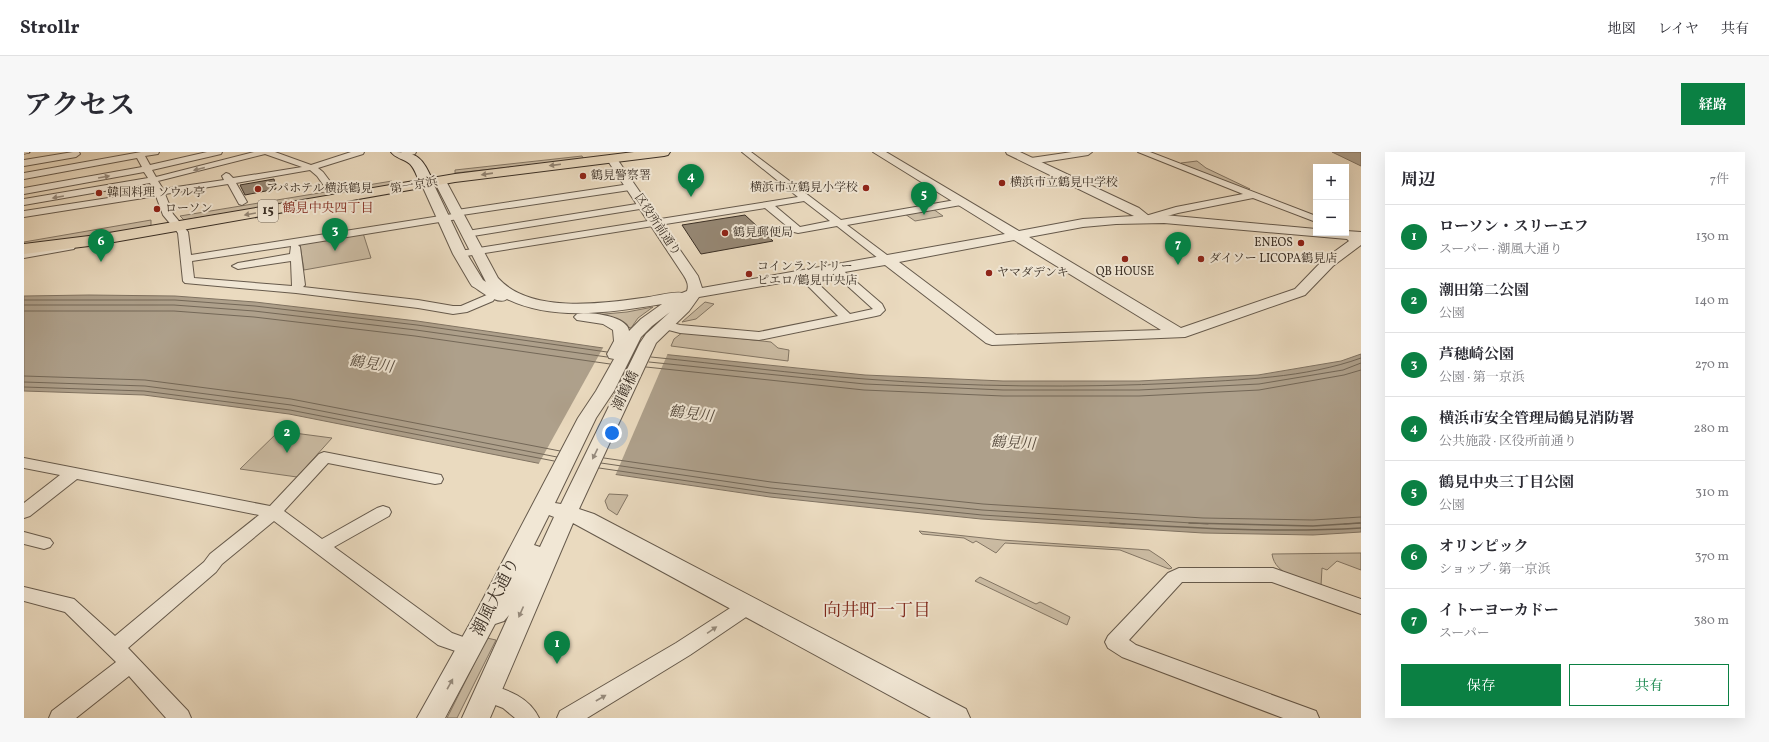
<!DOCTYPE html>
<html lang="ja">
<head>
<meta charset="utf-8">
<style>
  :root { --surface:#fff; --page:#f7f7f7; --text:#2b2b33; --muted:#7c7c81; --line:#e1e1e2; --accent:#0b8043 }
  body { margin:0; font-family:Vollkorn,"Noto Serif JP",serif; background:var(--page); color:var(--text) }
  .controls { position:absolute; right:12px; top:12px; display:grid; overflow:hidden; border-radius:0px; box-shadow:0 4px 16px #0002 }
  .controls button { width:36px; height:36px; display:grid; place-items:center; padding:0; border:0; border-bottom:1px solid var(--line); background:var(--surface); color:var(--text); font:20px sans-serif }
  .you { position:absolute; left:588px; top:281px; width:14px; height:14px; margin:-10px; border:3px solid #fff; border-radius:50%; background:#1a73e8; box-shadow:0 0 0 6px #1a73e833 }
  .badge { display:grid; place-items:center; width:26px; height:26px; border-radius:50%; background:var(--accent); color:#fff; font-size:13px; font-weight:700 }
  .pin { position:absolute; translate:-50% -33px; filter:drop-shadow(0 1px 2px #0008) }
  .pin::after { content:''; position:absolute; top:21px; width:14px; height:12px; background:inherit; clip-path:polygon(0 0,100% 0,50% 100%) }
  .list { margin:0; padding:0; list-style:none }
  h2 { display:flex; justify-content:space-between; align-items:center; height:52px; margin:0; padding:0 16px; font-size:17px }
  h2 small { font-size:13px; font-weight:400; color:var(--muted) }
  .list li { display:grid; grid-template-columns:26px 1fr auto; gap:12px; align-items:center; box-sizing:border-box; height:64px; padding:0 16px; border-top:1px solid var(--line) }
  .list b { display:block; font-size:15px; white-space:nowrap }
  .list p { margin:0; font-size:13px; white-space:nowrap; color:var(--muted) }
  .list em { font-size:13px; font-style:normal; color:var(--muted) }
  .actions { display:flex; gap:8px; padding:12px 16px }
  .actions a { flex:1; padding:9px 0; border:1px solid var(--accent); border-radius:0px; text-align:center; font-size:14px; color:var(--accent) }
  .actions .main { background:var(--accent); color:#fff }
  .map { position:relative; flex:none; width:1337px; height:566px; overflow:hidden; border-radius:0px }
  header { display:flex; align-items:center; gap:24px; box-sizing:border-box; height:56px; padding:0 20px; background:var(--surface); border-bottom:1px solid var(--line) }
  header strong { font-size:19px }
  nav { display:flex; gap:22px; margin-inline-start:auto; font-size:14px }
  .intro { display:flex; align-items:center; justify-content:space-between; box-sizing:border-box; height:96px; padding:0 24px }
  h1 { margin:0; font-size:28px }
  .button { padding:10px 18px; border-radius:0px; background:var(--accent); color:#fff; font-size:14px; font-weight:700 }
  main { display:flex; gap:24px; padding:0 24px }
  aside { flex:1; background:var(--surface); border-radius:0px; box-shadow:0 4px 16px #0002 }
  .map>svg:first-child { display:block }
  .green { fill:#ccbda5; stroke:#837665 }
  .water { fill:#aea08b; stroke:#807362 }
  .pier { fill:#eadabf }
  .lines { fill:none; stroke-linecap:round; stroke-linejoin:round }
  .shore-far1 { stroke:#746858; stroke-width:1 }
  .shore { stroke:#746858; stroke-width:1.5 }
  .building { fill:#968875; stroke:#3a2f25 }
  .minor-casing { stroke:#665a4c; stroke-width:2 }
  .tertiary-casing { stroke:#665a4c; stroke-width:2 }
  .secondary-casing { stroke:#3a2f25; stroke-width:2 }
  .trunk-casing { stroke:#3a2f25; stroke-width:2 }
  .minor { fill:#f1e7d5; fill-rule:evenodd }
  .tertiary { fill:#f1e7d5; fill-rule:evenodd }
  .secondary { fill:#f1e7d5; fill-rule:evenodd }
  .trunk { fill:#eadabf; fill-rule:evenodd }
  .rail-casing { stroke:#3a2f25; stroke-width:3 }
  .rail { stroke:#f1e7d5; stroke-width:2; stroke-dasharray:5.5; stroke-linecap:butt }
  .oneway { fill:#928472 }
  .oneway2 { fill:#968b7d }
  .poi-dot { fill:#8f2418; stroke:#f1e7d5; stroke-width:1.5 }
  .labels { text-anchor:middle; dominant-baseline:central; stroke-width:4; stroke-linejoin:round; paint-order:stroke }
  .far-poi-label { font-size:12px; fill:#3a2f25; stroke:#f1e7d5; text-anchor:start }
  .far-street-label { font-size:12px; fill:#3a2f25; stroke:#f1e7d5 }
  .far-neighbourhood-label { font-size:13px; fill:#7a1f14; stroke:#f1e7d5 }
  .shield { fill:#f1e7d5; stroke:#71665a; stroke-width:1 }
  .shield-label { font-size:13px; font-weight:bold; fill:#3a2f25 }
  .street-label { font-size:14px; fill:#3a2f25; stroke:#f1e7d5 }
  .water-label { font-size:15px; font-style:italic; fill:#574b3e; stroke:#f1e7d5 }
  .near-street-label { font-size:17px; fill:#3a2f25; stroke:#f1e7d5 }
  .near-neighbourhood-label { font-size:18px; fill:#7a1f14; stroke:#f1e7d5 }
</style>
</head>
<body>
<header>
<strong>Strollr</strong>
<nav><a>地図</a><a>レイヤ</a><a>共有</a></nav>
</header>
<div class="intro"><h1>アクセス</h1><a class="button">経路</a></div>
<main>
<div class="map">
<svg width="1337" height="566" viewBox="0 0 1337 566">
  <rect width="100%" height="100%" fill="#eadabf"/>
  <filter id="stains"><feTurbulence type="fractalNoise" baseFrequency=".005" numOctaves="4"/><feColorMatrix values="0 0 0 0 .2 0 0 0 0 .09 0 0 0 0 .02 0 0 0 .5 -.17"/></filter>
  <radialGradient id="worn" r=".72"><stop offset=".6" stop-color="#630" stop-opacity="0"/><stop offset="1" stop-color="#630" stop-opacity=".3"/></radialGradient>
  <g class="green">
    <polygon points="558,4 560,7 431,21 431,18"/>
    <polygon points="1173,9 1182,16 1226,37 1222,38 1157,13 1157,11"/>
    <polygon points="368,29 370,34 160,68 156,64"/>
    <polygon points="909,57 919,64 891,69 881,62"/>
    <polygon points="127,68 127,76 0,94 0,90"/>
    <polygon points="339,81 347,106 280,118 276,93 279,91"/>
    <polygon points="681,150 690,152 672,167 658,170"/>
    <polygon points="629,155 614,166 607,176 570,163 603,160"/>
    <polygon points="659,180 747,190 754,196 765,198 764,209 647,194 650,187"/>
    <polygon points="255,279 308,286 273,325 216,317"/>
    <polygon points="585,342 604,343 593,363 584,357 581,349"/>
    <polygon points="895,379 978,388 1125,398 1140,408 1148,416 1145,417 1096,398 981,391 972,401 952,389 949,391 940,386 898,382"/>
    <path d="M1337,401V418L1313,409L1303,418L1298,416L1297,434C1279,427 1251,424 1248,402Z"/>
    <polygon points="956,425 1012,452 1016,450 1046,465 1043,473 951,429"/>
    <polygon points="463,486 472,488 433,566 423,566"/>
  </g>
  <g class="water">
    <polygon points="1308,0 1337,0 1337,14"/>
    <polygon points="65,143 151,144 231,150 393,169 579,196 841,223 979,229 1115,229 1234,223 1317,209 1337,202 1337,380 1289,383 1179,381 957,367 850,356 746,345 513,311 265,262 120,243 0,239 0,144"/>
  </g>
  <polygon class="pier" points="580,194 644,201 591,324 514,313"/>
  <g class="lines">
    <g class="shore-far1">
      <polyline points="0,148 151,148 231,154 393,173 583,200"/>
      <polyline points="0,153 150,153 230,159 392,178 583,205"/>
      <polyline points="0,159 150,159 230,165 391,184 586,212"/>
      <path d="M627,205C698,212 770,222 841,227C946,235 1052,236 1157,231C1215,228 1282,226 1337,206"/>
      <polyline points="625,210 841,232 979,238 1115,238 1235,232 1319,218 1337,211"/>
      <polyline points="622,215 840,238 979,244 1115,244 1235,238 1320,223 1337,218"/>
      <polyline points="0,224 121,228 267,247 536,299"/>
      <polyline points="0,230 121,234 267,253 533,305"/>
      <polyline points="0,235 120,239 266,258 530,309"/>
      <polyline points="580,306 747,330 959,352 1179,366 1289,368 1337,365"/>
      <polyline points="577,311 747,336 958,358 1184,372"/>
      <polyline points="575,316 746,341 958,363 1101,372"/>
      <polyline points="1320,372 1337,371"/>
    </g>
    <g class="shore">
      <path d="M1086,371C1169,376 1253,381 1337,376"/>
      <polyline points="1165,371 1289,374 1336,371"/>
    </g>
  </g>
  <g class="building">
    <polygon points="250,27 252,37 221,43 216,33"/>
    <polygon points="721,63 749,89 677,102 658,73"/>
  </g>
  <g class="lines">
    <defs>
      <g id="minor">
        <polygon points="49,0 55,0 56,2 52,5 0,14 0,8"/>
        <path d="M117,0H135L134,2L121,4L126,13L183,0H198L197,2L128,18L132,25L230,0H251L287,13L327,0H340L339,2L294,16L299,20L311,36L306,39L303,38L293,24L286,18L212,31L223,50L218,53L215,52L204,32L141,42L149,62L164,80L167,103L429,62L430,59L433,58L606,32L611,35L606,38L438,63V66L434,67L274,93L276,95L281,133L279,135L394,148L429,154H437L465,142L469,143L471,146L469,149L443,160L429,162L394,156L272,141L161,131L159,129L154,81L139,63L132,44L0,65V59L130,39L126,31L0,53V47L124,26L120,20L0,42V36L118,15L113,6L0,27V21ZM241,2L278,15L209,26L205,22L202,21L198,24L200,28L139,37L134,29ZM267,94L266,102L214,111L208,114L214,117L267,109L268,134L170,126L168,109Z"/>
        <polygon points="378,0 392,0 391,2 380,5 376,2"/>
        <path d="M718,0H727L817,68L937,47L942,50L937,53L823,73L867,106L868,108L863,111L859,110L813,74L774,81L770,80L741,56L436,105L431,102L436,99L774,45ZM780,49L806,69L776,75L751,54Z"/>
        <polygon points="1048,0 1068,0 1064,3 1007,12 1003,9 1007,6"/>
        <polygon points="1114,0 1126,0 1292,64 1292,70 1229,46 1154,61 1122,70 1118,69 1117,67 1118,65 1152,55 1219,42"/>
        <polygon points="619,51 624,54 622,56 443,85 438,82 443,79"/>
        <polygon points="46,92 50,93 51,95 50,97 0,106 0,100"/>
        <polygon points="811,114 815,115 858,152 861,158 856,163 852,164 735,188 656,181 637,176 635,173 637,170 641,169 656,173 735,180 814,164 773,123 775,121 783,121 826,162 849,157 807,119 805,117 807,115"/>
        <polygon points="300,300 417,323 419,327 417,331 411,332 304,311 260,359 298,387 353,356 359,354 365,356 367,360 365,364 310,395 428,481 453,490 456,496 453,502 446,504 414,493 250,369 198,412 192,420 104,496 164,559 167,566 142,566 105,524 52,566 25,566 28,559 92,510 41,460 0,449 0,435 50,447 91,484 180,410 186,402 235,363 53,327 6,364 0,366 0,351 36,323 0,316 0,306 246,354 295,302"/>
        <polygon points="0,380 26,387 29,391 26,395 20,397 0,392"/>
        <polygon points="1155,416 1249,416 1337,447 1337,462 1248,430 1158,430 1105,488 1112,493 1292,559 1295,566 1259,566 1098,505 1084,496 1081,490 1084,484 1144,421"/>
        <polygon points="724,447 731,449 733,454 731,459 666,503 563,566 533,566 536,559 652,491 717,449"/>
        <path d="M463,532C484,538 505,545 515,566H491L479,556L456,547L453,541L456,535Z"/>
      </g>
      <path id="tertiary" d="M849,0H862L995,79L1059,67L1110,64L983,2L982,0H996L1115,56L1125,64L1140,63L1292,77V81H1322V79L1337,80V93L1309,114L1281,143L1161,185L968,193L962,191L861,113L675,145L665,159L632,191L555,357L570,362L942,557L946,566H907L549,371L466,566H438L485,463L480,469L471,472L421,566H393L449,466L554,266L572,239L590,207L585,206L583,202L590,189L589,178L579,172L553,168L550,165L553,162C565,159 604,164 605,179L617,167L638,152C589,160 530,170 483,147C474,154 457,139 448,134L446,131L429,102L397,31L399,29H407L409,31L443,102L459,128L462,130L410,29L412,27L416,26L422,29L474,126C505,161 576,152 618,146C629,145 649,139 658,141L663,139C665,133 663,129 660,124L582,6L587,3L591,4L674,124L678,136L981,82ZM1140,71L1323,87L1325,89L1299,108L1271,137L1157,176L1005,85L1059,75L1092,72ZM990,88L1137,178L972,183L875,110ZM646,160L622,182L616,191L537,352L531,351L572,266L590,239L617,185L628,174ZM525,363L530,365L516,395L510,393Z"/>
      <path id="secondary" d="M367,0C396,0 398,6 410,31L408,34H398C393,27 392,18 386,12C380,7 371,6 367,0Z"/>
      <polygon id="trunk" points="610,0 646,0 644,3 640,4 431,30 73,93 0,102 0,92 73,83 431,22"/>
    </defs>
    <use href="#minor" class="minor-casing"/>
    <use href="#tertiary" class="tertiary-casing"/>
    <use href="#secondary" class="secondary-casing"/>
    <use href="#trunk" class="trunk-casing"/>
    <use href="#minor" class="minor"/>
    <use href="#tertiary" class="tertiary"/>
    <use href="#secondary" class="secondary"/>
    <use href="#trunk" class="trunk"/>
    <defs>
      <polyline id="rail" points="0,1 5,0"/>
    </defs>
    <use href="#rail" class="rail-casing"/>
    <use href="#rail" class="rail"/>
  </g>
  <defs><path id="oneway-solid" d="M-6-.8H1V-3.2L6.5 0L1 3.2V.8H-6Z"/></defs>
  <g class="oneway">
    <use href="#oneway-solid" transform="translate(531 13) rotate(173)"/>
    <use href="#oneway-solid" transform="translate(463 22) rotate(172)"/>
    <use href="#oneway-solid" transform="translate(226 62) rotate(170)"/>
  </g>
  <g class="oneway2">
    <use href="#oneway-solid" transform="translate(175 17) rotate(166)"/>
    <use href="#oneway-solid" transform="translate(80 25) rotate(-10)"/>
    <use href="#oneway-solid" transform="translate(34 45) rotate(170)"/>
    <use href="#oneway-solid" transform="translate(571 302) rotate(116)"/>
    <use href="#oneway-solid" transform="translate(497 460) rotate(114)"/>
    <use href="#oneway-solid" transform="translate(688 478) rotate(-34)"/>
    <use href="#oneway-solid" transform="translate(426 532) rotate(-61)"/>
    <use href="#oneway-solid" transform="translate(577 546) rotate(-30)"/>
  </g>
  <g class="poi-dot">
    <circle cx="559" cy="24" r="4"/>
    <circle cx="978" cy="31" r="4"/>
    <circle cx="842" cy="36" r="4"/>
    <circle cx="234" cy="37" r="4"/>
    <circle cx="75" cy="41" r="4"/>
    <circle cx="133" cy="57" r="4"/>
    <circle cx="701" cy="81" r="4"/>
    <circle cx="1277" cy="91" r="4"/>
    <circle cx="1101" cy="107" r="4"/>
    <circle cx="1177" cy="107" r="4"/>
    <circle cx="965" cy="121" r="4"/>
    <circle cx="725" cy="122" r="4"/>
  </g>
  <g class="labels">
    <g class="far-poi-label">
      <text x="567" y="24">鶴見警察署</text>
      <text x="986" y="31">横浜市立鶴見中学校</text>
      <text x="834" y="36" text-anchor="end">横浜市立鶴見小学校</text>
      <text x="242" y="37">アパホテル横浜鶴見</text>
      <text x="83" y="41">韓国料理 ソウル亭</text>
      <text x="141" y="57">ローソン</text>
      <text x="709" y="81">鶴見郵便局</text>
      <text x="1269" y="91" text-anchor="end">ENEOS</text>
      <text x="1185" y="107">ダイソー LICOPA鶴見店</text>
      <text x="733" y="115">コインランドリー<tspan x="733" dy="14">ピエロ/鶴見中央店</tspan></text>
      <text x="1101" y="120" text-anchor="middle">QB HOUSE</text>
      <text x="973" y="121">ヤマダデンキ</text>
    </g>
    <g class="far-street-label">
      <text transform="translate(390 34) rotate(-10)">第一京浜</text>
      <text transform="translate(633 73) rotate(56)">区役所前通り</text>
    </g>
    <g class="far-neighbourhood-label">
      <text x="304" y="57">鶴見中央四丁目</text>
    </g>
    <rect class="shield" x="234" y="48" width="20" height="22" rx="3"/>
    <g class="shield-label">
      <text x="244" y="59">15</text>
    </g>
    <g class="street-label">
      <text transform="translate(602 239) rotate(-64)">潮鶴橋</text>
    </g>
    <g class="water-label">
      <text transform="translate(347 213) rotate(9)">鶴見川</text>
      <text transform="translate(667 263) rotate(7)">鶴見川</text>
      <text transform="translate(989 292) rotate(3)">鶴見川</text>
    </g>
    <g class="near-street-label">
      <text transform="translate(472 445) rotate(-63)">潮風大通り</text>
    </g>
    <g class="near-neighbourhood-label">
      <text x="853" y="459">向井町一丁目</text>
    </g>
  </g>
  <rect width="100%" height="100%" filter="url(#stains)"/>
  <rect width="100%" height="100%" fill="url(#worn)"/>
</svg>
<div class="controls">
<button>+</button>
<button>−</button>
</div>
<div class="you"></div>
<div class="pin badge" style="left:533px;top:512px">1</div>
<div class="pin badge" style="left:263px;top:301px">2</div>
<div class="pin badge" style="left:311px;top:99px">3</div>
<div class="pin badge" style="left:667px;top:45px">4</div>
<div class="pin badge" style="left:900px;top:63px">5</div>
<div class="pin badge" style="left:77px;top:110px">6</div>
<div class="pin badge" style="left:1154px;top:113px">7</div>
</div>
<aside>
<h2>周辺<small>7件</small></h2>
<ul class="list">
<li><span class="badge">1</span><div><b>ローソン・スリーエフ</b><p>スーパー · 潮風大通り</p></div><em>130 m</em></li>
<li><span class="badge">2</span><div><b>潮田第二公園</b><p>公園</p></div><em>140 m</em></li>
<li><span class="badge">3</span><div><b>芦穂崎公園</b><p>公園 · 第一京浜</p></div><em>270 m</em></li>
<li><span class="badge">4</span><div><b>横浜市安全管理局鶴見消防署</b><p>公共施設 · 区役所前通り</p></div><em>280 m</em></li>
<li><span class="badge">5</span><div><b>鶴見中央三丁目公園</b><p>公園</p></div><em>310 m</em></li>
<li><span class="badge">6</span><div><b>オリンピック</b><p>ショップ · 第一京浜</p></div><em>370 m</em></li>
<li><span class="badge">7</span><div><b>イトーヨーカドー</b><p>スーパー</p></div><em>380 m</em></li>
</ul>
<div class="actions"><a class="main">保存</a><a>共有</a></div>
</aside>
</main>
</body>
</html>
